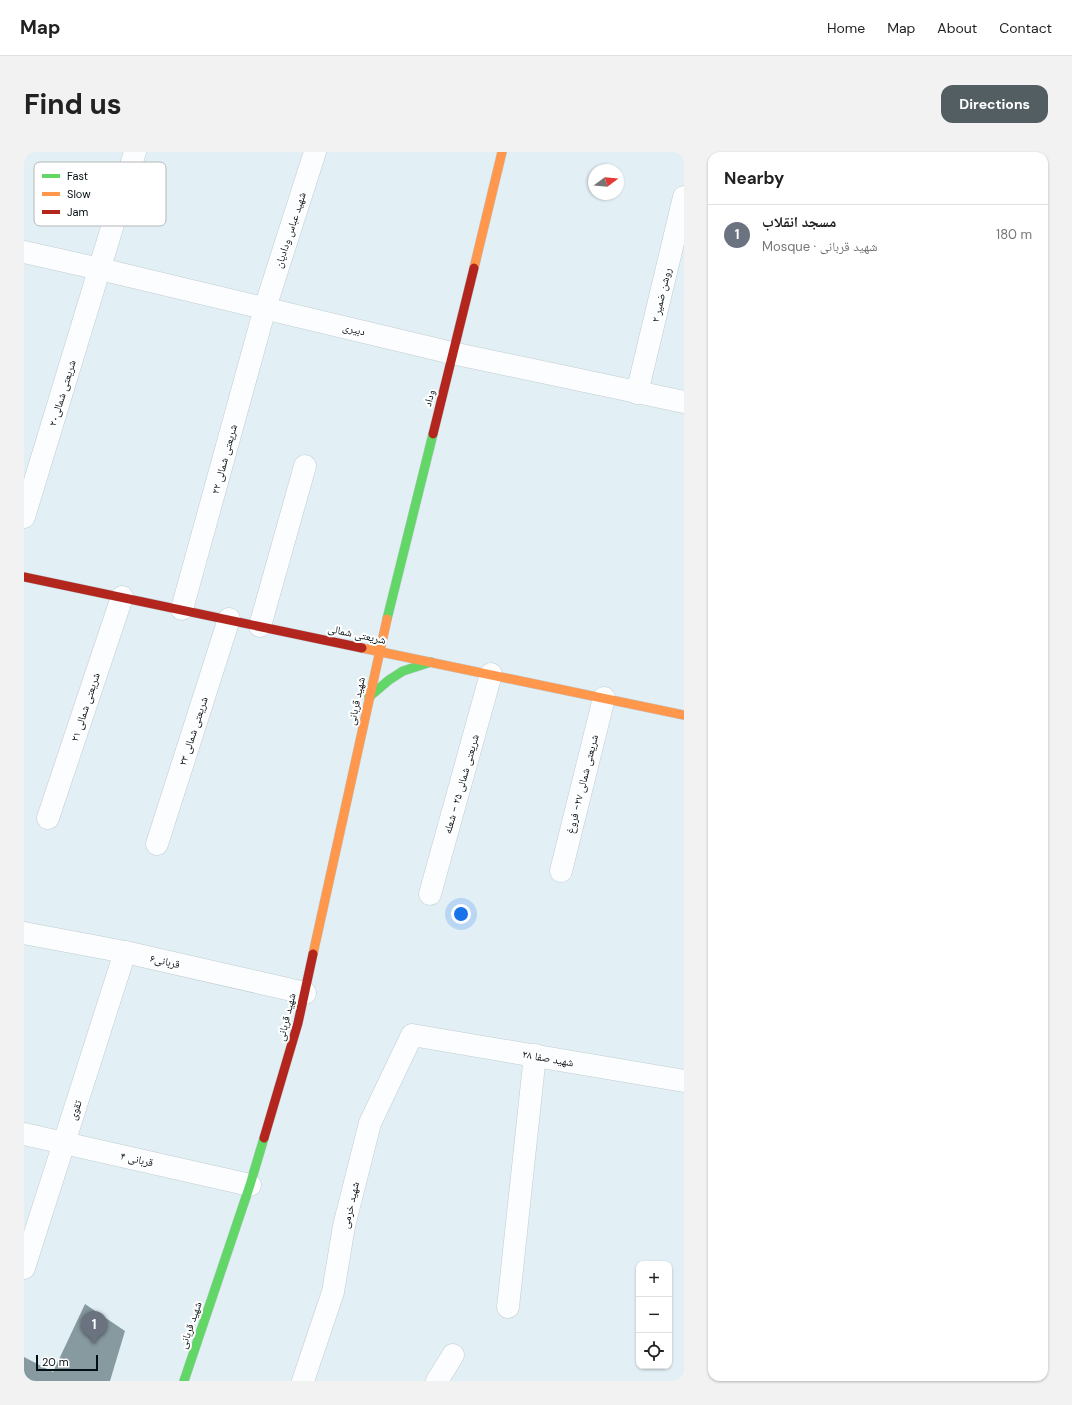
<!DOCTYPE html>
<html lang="en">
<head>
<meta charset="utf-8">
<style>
  :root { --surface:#fff; --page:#f2f2f2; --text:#222; --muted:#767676; --line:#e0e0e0; --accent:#525e62 }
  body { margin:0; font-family:"DM Sans","Noto Naskh Arabic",sans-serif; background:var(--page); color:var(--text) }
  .controls { position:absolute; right:12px; bottom:12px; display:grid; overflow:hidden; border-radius:8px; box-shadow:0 1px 3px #0004 }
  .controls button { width:36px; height:36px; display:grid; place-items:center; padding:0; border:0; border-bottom:1px solid var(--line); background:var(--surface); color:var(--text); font:20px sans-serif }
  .compass { position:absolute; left:564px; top:12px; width:36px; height:36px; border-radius:50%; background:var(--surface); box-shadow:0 1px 3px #0004; rotate:74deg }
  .scale { position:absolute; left:12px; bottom:10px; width:62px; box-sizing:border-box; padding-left:4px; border:2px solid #040f13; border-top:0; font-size:11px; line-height:14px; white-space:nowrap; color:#040f13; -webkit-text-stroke:3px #fff; paint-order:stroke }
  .you { position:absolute; left:437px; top:762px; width:14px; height:14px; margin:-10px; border:3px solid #fff; border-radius:50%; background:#1a73e8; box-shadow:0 0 0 6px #1a73e833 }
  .badge { display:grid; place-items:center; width:26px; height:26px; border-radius:50%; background:var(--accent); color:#fff; font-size:13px; font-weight:700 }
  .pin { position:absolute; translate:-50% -33px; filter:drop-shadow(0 1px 2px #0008) }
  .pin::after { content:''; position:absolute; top:21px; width:14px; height:12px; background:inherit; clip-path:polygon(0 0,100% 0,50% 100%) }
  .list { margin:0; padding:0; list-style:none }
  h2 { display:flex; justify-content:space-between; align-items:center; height:52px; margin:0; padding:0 16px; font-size:17px }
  h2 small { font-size:13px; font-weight:400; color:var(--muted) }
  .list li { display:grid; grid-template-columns:26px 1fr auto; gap:12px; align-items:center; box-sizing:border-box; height:60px; padding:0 16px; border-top:1px solid var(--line) }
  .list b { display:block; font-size:15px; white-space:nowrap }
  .list p { margin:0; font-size:13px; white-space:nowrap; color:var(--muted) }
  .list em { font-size:13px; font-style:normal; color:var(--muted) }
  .icon { flex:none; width:22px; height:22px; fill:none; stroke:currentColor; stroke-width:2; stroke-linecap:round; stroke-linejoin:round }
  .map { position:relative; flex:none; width:660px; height:1229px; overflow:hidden; border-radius:12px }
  header { display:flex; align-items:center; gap:24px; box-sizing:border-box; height:56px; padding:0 20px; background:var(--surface); border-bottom:1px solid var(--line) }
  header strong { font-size:19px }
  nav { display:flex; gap:22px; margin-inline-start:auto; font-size:14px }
  .intro { display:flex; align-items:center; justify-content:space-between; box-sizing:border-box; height:96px; padding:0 24px }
  h1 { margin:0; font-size:28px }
  .button { padding:10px 18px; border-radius:12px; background:var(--accent); color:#fff; font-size:14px; font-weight:700 }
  main { display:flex; gap:24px; padding:0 24px }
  aside { flex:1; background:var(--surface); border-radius:12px; box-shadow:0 1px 3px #0004 }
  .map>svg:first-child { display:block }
  .building { fill:#869aa0 }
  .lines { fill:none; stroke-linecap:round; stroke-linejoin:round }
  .street-casing { stroke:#c0ccd2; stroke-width:23 }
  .fast-casing { stroke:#c0ccd2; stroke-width:10 }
  .slow-casing { stroke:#c0ccd2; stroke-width:10 }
  .jam-casing { stroke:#c0ccd2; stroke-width:10 }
  .street { stroke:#fbfdfe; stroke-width:22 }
  .fast { stroke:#63d668; stroke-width:9 }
  .slow { stroke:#ff974d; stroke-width:9 }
  .jam { stroke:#b3261e; stroke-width:9 }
  .labels { text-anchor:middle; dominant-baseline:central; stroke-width:4; stroke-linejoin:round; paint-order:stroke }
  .street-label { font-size:11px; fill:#040f13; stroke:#fff }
  .key { fill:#fff; stroke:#b4b7b8; stroke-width:1 }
  .key-label { font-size:11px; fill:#040f13 }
</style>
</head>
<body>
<header>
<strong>Map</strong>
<nav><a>Home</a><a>Map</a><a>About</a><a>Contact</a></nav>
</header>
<div class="intro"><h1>Find us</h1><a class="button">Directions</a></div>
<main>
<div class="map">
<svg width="660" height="1229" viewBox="0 0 660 1229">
  <rect width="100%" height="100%" fill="#e2f0f6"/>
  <polygon class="building" points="61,1152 101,1179 86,1229 0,1229 0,1205 29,1220"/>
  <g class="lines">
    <defs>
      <g id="street">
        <polyline points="0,100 76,117 428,201 660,250"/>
        <polyline points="613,241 660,45"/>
        <polyline points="0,365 111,0"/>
        <polyline points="158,457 241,156 291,0"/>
        <polyline points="236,474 281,314"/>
        <polyline points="24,666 98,445"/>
        <polyline points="133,692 205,467"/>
        <polyline points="537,719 580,546"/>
        <polyline points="406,742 467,522"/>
        <polyline points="0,781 101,800 281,841"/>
        <polyline points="0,982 226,1033"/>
        <polyline points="0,1116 101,800"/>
        <polyline points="484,1155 511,903"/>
        <polyline points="279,1229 309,1140 320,1074 346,971 388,883 660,929"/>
        <polyline points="413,1229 429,1203"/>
      </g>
      <g id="fast">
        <polyline points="363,467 409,282"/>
        <polyline points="345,545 365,528 379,519 407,510"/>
        <polyline points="160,1229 226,1033 240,986"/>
      </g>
      <g id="slow">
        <polyline points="450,116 478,0"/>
        <polyline points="338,496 660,563"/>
        <polyline points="289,802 363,467"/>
      </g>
      <g id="jam">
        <polyline points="409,282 450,116"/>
        <polyline points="0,425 338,496"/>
        <polyline points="240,986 274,871 289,802"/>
      </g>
    </defs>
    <use href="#street" class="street-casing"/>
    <use href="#fast" class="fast-casing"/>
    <use href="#slow" class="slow-casing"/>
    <use href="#jam" class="jam-casing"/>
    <use href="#street" class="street"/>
    <use href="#fast" class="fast"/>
    <use href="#slow" class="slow"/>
    <use href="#jam" class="jam"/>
  </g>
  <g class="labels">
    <g class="street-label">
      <text transform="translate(266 78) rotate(-72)">شهید عباس ودادیان</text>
      <text transform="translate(637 143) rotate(-77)">روشن ضمیر ۲</text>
      <text transform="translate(330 177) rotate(14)">دبیری</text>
      <text transform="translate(38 241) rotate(-73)">شریعتی شمالی۲۰</text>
      <text transform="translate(405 246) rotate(-76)">وداد</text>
      <text transform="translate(200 307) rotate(-75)">شریعتی شمالی ٢٢</text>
      <text transform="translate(333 482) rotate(12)">شریعتی شمالی</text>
      <text transform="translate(332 549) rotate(-78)">شهید قربانی</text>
      <text transform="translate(61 555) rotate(-72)">شریعتی شمالی ۲۱</text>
      <text transform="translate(169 579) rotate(-72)">شریعتی شمالی ۲۳</text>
      <text transform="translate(437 632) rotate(-74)">شریعتی شمالی ۲۵ - شعله</text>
      <text transform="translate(558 632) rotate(-76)">شریعتی شمالی ۲۷- فروغ</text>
      <text transform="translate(141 809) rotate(13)">قربانی۶</text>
      <text transform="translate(262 865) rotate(-76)">شهید قربانی</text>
      <text transform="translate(524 906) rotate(10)">شهید صفا ۲۸</text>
      <text transform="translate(51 958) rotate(-72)">تقوی</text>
      <text transform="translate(113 1007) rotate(13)">قربانی ۴</text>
      <text transform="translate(326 1053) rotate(-77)">شهید خرمی</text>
      <text transform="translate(166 1173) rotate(-71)">شهید قربانی</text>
    </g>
  </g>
  <rect x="10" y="10" width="132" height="64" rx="6" class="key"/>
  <rect x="18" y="22" width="18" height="4" fill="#63d668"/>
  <rect x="18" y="40" width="18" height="4" fill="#ff974d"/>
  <rect x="18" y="58" width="18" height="4" fill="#b3261e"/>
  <g class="key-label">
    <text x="43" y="28">Fast</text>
    <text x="43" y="46">Slow</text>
    <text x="43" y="64">Jam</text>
  </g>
</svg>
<div class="controls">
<button>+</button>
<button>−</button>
<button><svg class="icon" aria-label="locate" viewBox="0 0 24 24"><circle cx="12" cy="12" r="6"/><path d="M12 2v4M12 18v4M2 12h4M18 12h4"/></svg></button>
</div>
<svg class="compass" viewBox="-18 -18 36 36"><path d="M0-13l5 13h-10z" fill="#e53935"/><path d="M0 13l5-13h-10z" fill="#767676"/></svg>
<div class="scale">20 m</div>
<div class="you"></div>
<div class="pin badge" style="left:70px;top:1192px;background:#6b7280">1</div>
</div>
<aside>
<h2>Nearby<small></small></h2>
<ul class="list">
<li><span class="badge" style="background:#6b7280">1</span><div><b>مسجد انقلاب</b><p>Mosque · شهید قربانی</p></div><em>180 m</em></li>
</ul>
</aside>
</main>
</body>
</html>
